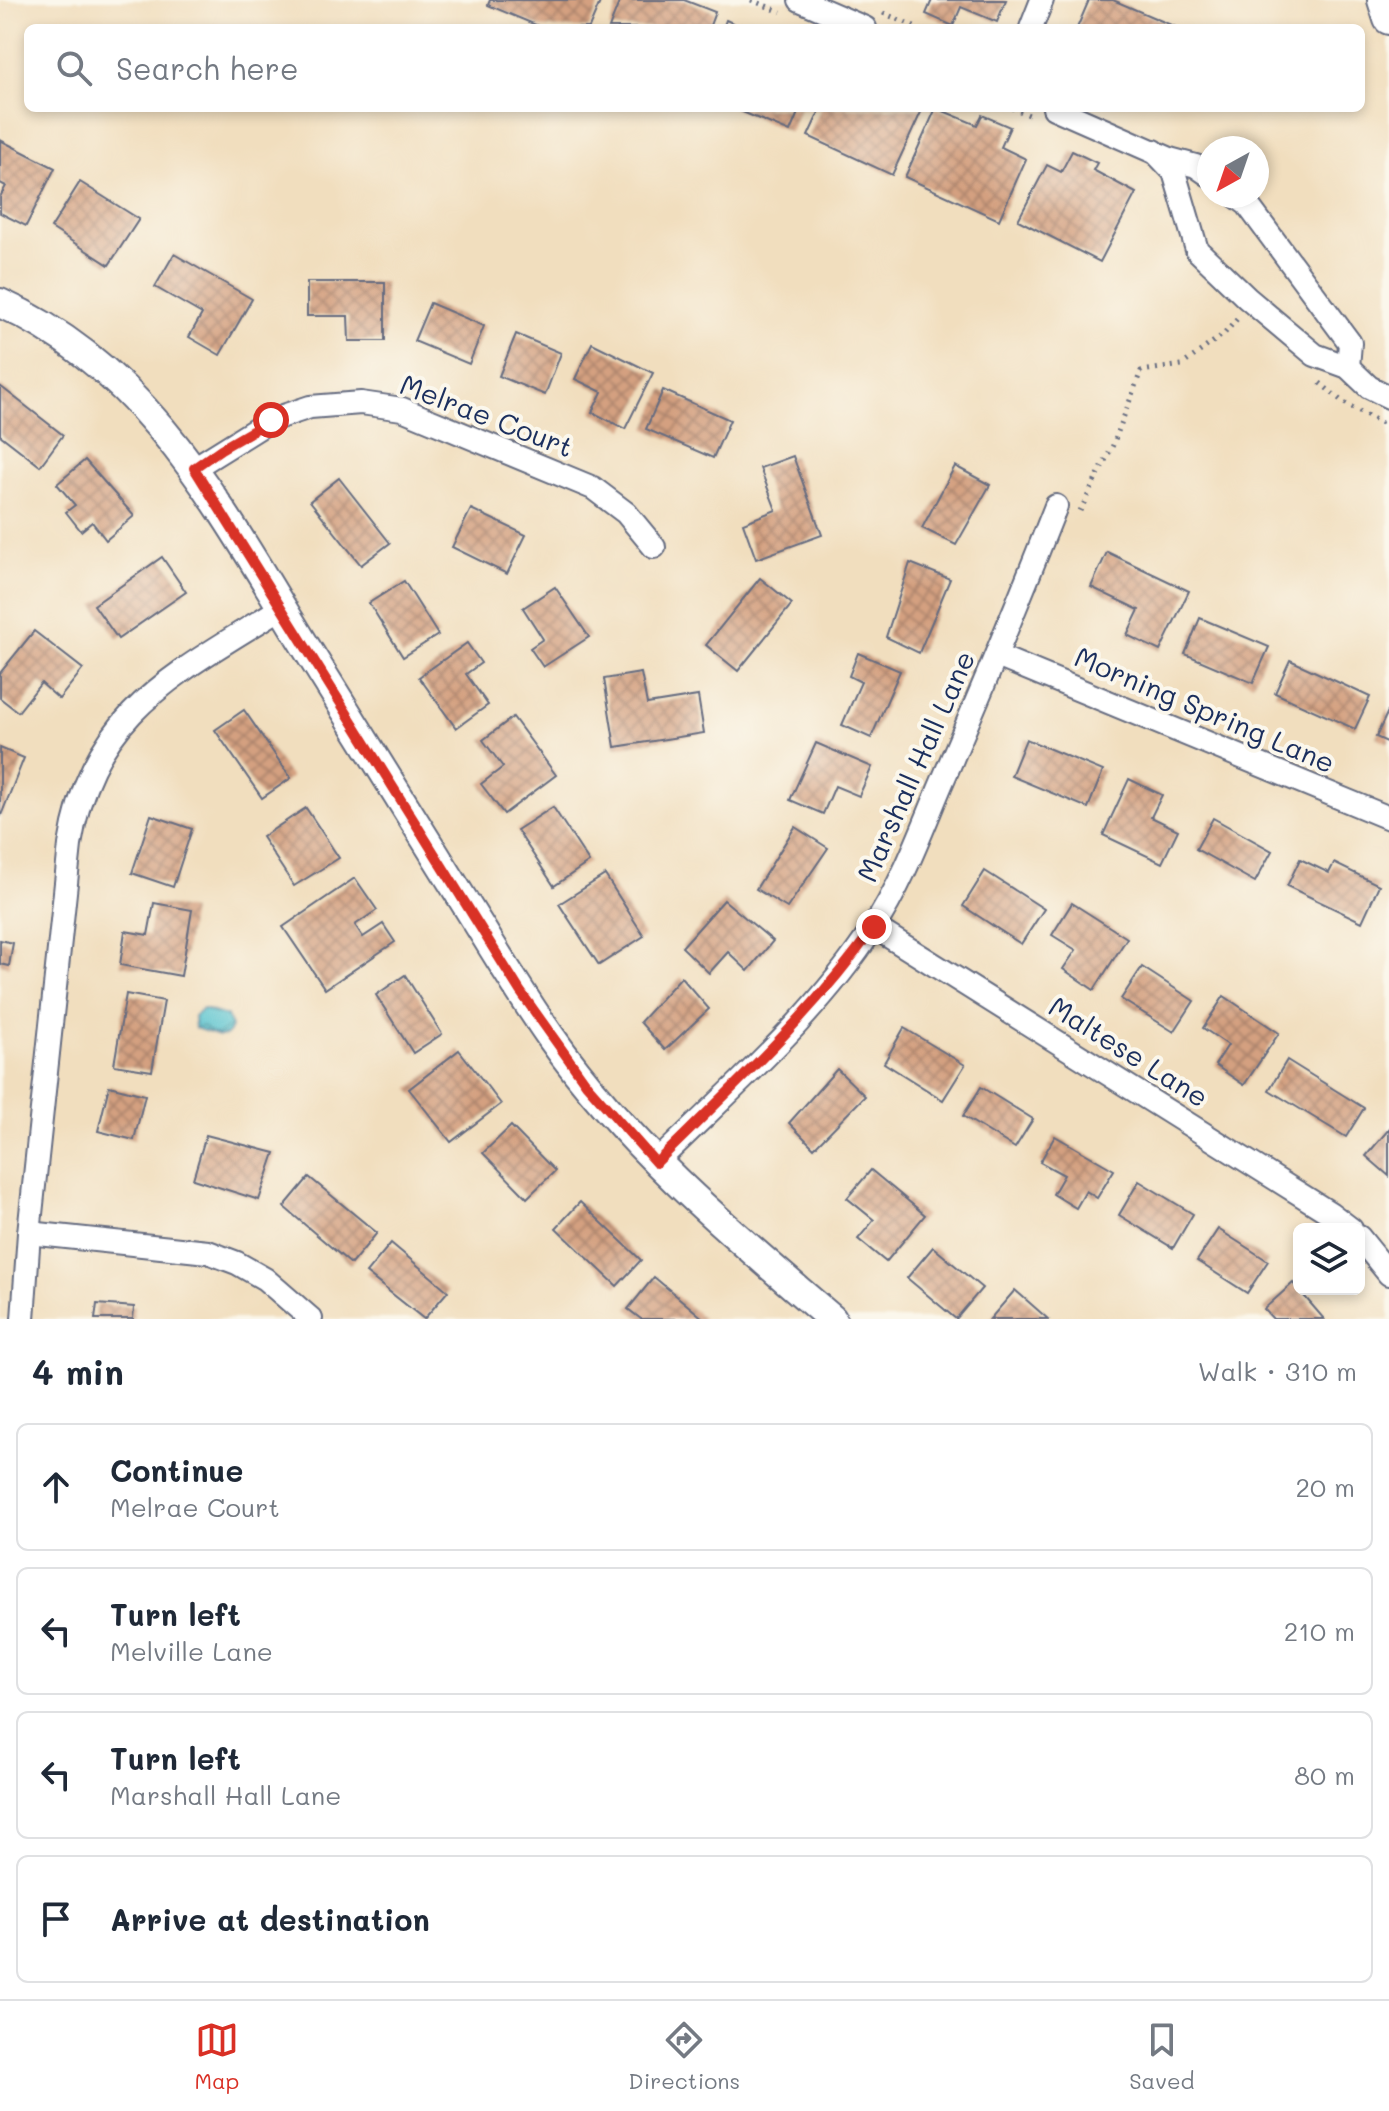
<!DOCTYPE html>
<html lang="en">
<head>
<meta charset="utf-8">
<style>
  :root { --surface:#fff; --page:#f6f6f7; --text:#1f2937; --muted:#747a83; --line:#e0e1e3; --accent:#d93025 }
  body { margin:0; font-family:Mali,sans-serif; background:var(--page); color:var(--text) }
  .controls { position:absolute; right:24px; bottom:24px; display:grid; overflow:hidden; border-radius:12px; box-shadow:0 4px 12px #0003 }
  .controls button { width:72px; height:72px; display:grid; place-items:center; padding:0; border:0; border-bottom:2px solid var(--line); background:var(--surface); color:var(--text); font:40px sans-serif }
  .compass { position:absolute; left:1197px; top:136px; width:72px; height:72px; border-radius:50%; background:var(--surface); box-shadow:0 4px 12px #0003; rotate:220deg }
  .stop { position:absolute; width:24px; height:24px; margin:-18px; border:6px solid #d93025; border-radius:50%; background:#fff }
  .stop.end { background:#d93025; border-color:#fff; box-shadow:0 2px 8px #0008 }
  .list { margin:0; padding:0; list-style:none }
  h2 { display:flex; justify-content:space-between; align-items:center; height:104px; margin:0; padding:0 32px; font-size:34px }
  h2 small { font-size:26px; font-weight:400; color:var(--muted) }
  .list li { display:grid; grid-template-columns:52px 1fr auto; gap:24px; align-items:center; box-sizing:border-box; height:128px; margin:0 16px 16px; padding:0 16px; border:2px solid var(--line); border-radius:12px }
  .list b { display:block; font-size:30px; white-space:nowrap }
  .list p { margin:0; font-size:26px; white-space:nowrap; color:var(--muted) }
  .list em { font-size:26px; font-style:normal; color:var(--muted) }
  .icon { flex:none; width:44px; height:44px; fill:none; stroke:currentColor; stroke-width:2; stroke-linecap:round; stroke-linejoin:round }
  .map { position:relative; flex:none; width:1389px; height:1319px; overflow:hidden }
  .search { position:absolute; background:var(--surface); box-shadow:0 4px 12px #0003; left:24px; right:24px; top:24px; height:88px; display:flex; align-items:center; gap:20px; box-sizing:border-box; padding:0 28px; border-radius:12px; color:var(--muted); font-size:30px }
  .sheet { height:680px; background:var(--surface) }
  nav { display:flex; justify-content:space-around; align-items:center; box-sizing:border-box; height:112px; border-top:2px solid var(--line); background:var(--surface); font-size:22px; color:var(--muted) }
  nav a { display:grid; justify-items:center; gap:4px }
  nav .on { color:var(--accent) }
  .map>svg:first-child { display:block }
  .water { fill:url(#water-waves); stroke:#397996; stroke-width:2 }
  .building { fill:url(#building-cross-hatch) }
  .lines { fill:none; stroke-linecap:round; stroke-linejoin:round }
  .minor-casing { stroke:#666c80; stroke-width:26 }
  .tertiary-casing { stroke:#666c80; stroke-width:32 }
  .secondary-casing { stroke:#666c80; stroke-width:34 }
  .path { stroke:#666c80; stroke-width:5; stroke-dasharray:2 6; stroke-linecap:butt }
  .minor { stroke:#fff; stroke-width:22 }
  .tertiary { stroke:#fff; stroke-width:28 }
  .secondary { stroke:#fff; stroke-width:30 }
  .route { stroke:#d93025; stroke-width:10 }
  .labels { text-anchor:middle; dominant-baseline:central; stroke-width:8; stroke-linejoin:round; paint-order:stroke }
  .street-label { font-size:28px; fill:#1b2f5e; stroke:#fbf7ec }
</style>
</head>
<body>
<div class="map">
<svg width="1389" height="1319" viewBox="0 0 1389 1319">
  <defs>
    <pattern id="water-waves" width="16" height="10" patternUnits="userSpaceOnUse" patternTransform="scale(2)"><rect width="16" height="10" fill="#57c3cf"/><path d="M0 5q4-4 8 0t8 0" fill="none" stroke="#479fab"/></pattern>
    <pattern id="building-cross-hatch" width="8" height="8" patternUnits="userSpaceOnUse" patternTransform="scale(2)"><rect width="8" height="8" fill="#d4a080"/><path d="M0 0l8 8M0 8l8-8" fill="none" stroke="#ab836c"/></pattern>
  </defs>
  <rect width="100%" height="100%" fill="#fbf7ec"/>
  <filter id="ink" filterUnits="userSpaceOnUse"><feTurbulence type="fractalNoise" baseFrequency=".0125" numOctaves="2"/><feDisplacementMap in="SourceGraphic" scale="16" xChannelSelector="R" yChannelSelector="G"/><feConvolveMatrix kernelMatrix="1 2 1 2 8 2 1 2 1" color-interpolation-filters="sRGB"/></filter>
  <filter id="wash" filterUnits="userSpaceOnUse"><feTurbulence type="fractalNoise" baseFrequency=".006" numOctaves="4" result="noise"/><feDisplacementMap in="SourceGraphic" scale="32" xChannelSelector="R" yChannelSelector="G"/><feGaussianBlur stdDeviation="1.8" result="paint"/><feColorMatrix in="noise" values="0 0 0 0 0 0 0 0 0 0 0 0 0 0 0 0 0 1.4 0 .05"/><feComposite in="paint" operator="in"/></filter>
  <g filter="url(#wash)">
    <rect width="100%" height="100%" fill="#f1debe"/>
    <polygon class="water" points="203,1009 227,1016 231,1027 227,1035 219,1036 195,1028 194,1016"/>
    <g id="blocks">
      <g class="building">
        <polygon points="490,0 601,0 589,28 543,28 488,5"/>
        <polygon points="620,0 684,0 715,12 709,28 609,28"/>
        <polygon points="932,0 1006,0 997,22 961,7 953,26 926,14"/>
        <polygon points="1089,0 1113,0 1178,28 1077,28"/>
        <polygon points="726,20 744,28 723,28"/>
        <polygon points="733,108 800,108 790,132"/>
        <polygon points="821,108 923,108 892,175 808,136"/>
        <polygon points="936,108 977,125 982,115 1010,127 1001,147 1026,159 999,220 905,177"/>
        <polygon points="0,140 55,168 26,226 0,213 0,197 6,186 0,183"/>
        <polygon points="1072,151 1097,163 1093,170 1136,193 1100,262 1018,220 1047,165 1061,172"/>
        <polygon points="80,182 139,219 109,265 51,228"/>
        <polygon points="174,254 252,299 220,355 189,337 202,314 155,287"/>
        <polygon points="307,282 385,282 385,341 349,341 348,316 307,316"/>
        <polygon points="430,303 484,326 469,364 414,341"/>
        <polygon points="516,334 561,353 545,395 499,376"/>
        <polygon points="592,343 653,373 625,429 592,412 602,392 575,379"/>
        <polygon points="0,386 63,435 40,466 0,435"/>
        <polygon points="663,390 730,420 713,458 646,429"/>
        <polygon points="793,456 822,535 756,559 743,523 776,510 760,468"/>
        <polygon points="85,460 134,516 106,540 92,522 81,531 66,512 75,505 57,484"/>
        <polygon points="955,466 990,485 956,545 922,528"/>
        <polygon points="339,478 390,543 361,565 310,501"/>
        <polygon points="471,509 526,535 507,574 452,547"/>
        <polygon points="1107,552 1189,591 1160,651 1127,635 1139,610 1091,587"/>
        <polygon points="162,557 186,592 118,639 94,605"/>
        <polygon points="910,563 950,579 919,653 886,637"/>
        <polygon points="760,578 792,604 738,671 706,645"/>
        <polygon points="404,581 438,635 403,657 369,603"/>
        <polygon points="555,587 589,637 543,667 530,648 543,639 523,608"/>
        <polygon points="1200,618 1269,647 1253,683 1185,654"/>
        <polygon points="34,631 83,669 59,699 41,683 18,712 0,698 0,673"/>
        <polygon points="467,643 481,663 466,674 488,705 456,728 419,677"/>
        <polygon points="858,653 900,671 871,738 842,725 861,682 849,676"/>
        <polygon points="1290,660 1370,697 1355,729 1275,693"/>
        <polygon points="641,673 647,704 698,696 704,733 615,747 604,679"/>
        <polygon points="1389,709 1389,743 1376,737"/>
        <polygon points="244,710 291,778 262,798 215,730"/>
        <polygon points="513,717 556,775 504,814 481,784 503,767 483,740"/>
        <polygon points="1026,739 1103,771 1088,808 1011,776"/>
        <polygon points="816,743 872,767 859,796 835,786 823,814 790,800"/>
        <polygon points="0,748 24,758 0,818"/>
        <polygon points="1129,779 1162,795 1151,817 1178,830 1162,863 1103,835"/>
        <polygon points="553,807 589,862 554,886 517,830"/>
        <polygon points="306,808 339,858 294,886 262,837"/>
        <polygon points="151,815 192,829 173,887 132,873"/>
        <polygon points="1213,818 1272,851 1255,882 1196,849"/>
        <polygon points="795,827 828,848 787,908 756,889"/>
        <polygon points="1300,859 1329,873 1334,863 1379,885 1362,922 1287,886"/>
        <polygon points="985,871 1044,909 1021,944 963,906"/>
        <polygon points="605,875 644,936 599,965 559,904"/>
        <polygon points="355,878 377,910 355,925 363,937 383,924 395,942 325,989 283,927"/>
        <polygon points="724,900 773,941 748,971 728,952 709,973 682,947"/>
        <polygon points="154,903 192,910 181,976 120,965 125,931 148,935"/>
        <polygon points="1072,903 1127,938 1094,990 1063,969 1076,950 1052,935"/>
        <polygon points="0,940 13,943 9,966 0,964"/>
        <polygon points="1142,967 1194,1001 1174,1032 1121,999"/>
        <polygon points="405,975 442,1034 413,1053 376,995"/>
        <polygon points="681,977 709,1009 665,1050 640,1022"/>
        <polygon points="126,994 164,1001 152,1071 114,1065"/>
        <polygon points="1224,996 1279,1033 1244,1085 1215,1065 1228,1045 1203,1028"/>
        <polygon points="904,1028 965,1065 943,1100 884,1063"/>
        <polygon points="459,1050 501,1104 451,1142 409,1089"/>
        <polygon points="1287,1060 1364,1108 1346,1137 1269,1090"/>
        <polygon points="837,1069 865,1096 814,1148 789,1123"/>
        <polygon points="109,1086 145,1095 134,1140 98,1131"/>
        <polygon points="981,1087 1033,1119 1015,1148 963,1116"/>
        <polygon points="511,1126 555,1171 527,1198 483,1153"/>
        <polygon points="1389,1129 1389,1176 1366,1156"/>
        <polygon points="206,1135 275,1153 259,1200 193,1179"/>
        <polygon points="1055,1136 1114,1170 1097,1198 1086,1191 1076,1208 1053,1194 1064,1175 1040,1162"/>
        <polygon points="871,1170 925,1215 886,1262 858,1239 874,1220 847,1198"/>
        <polygon points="309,1177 377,1233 351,1264 284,1207"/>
        <polygon points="1139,1181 1193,1214 1173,1248 1119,1215"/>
        <polygon points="580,1202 641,1260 617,1286 556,1228"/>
        <polygon points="1218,1229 1268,1261 1247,1293 1197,1261"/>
        <polygon points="391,1243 448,1291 424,1319 366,1273"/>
        <polygon points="933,1247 982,1288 956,1319 907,1278"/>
        <polygon points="654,1277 704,1319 641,1319 628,1309"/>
        <polygon points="1293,1283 1324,1319 1273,1319 1264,1309"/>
        <polygon points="1015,1290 1048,1319 990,1319"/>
        <polygon points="97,1304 134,1307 133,1319 95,1319"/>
      </g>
    </g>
  </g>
  <g filter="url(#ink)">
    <use href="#blocks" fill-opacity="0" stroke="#666c80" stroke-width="2"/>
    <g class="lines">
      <defs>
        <g id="minor">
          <polyline points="800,0 865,28"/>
          <polyline points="1031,28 1042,0"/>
          <polyline points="1054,108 1170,159 1196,166 1209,175"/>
          <polyline points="1154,151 1174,172 1197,250 1247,298 1315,355 1348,367 1369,387 1389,397"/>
          <polyline points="1236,196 1247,204 1350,343 1348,367"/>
          <polyline points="194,468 271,420 310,407 361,403 402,409 593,488 626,513 654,547"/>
          <polyline points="997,656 1389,818"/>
          <polyline points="874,927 1330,1213 1351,1229"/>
          <path d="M656,1163C732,1088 815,1017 873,928C903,883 922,829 943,780C982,690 1020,598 1056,506"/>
          <polyline points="29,1233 208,1252 237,1263 265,1279 311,1319"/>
          <polyline points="1359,1237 1389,1274"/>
          <path d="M23,1319L29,1233L70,845C91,711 177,674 281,608"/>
        </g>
        <path id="tertiary" d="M0,303C153,371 225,517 309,652C358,731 408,810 457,890C488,939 517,989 550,1036C628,1147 730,1232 832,1319"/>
        <polyline id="secondary" points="1383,0 1389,19"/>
      </defs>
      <use href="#minor" class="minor-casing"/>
      <use href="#tertiary" class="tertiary-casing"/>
      <use href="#secondary" class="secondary-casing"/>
      <g class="path">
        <polyline points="751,0 781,12"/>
        <polyline points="883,13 919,28"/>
        <polyline points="1012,108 1034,117"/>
        <polyline points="1320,383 1344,403 1389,427"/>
        <polyline points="1080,511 1113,445 1141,371 1182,365 1225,333 1237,319"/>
      </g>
      <use href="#minor" class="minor"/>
      <use href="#tertiary" class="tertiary"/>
      <use href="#secondary" class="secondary"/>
    </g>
  </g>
  <g class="lines" filter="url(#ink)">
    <path class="route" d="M271,420L221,449L194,468L520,991L587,1085L656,1163C733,1087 811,1015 874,927"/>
  </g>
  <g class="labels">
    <g class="street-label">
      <text transform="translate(487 415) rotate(21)">Melrae Court</text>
      <text transform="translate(1205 709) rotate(23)">Morning Spring Lane</text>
      <text transform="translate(915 766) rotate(-66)">Marshall Hall Lane</text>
      <text transform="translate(1129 1051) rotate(32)">Maltese Lane</text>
    </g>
  </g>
</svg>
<div class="controls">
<button><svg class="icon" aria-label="layers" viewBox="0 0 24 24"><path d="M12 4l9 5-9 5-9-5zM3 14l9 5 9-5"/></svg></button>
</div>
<svg class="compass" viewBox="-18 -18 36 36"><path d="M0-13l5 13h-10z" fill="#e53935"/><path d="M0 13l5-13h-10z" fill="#747a83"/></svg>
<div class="stop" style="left:271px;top:420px"></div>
<div class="stop end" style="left:874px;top:927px"></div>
<div class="search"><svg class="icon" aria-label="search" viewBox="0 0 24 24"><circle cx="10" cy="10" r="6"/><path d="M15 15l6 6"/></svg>Search here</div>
</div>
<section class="sheet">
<h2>4 min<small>Walk · 310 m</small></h2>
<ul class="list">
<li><svg class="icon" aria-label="ahead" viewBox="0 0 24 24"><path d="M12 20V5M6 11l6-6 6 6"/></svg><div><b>Continue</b><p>Melrae Court</p></div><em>20 m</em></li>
<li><svg class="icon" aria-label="left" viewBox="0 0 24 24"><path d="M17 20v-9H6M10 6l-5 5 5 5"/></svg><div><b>Turn left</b><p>Melville Lane</p></div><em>210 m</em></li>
<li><svg class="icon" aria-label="left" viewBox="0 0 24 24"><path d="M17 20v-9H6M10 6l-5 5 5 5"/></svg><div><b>Turn left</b><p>Marshall Hall Lane</p></div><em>80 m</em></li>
<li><svg class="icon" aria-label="arrive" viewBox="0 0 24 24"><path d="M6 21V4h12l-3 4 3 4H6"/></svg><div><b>Arrive at destination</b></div></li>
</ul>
</section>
<nav>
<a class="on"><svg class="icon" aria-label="map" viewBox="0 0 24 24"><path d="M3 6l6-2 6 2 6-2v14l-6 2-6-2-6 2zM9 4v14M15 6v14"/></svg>Map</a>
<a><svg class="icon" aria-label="directions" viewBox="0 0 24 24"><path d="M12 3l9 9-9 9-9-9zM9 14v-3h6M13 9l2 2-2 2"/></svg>Directions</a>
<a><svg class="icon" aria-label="saved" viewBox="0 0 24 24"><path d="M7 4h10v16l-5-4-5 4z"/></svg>Saved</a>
</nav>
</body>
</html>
